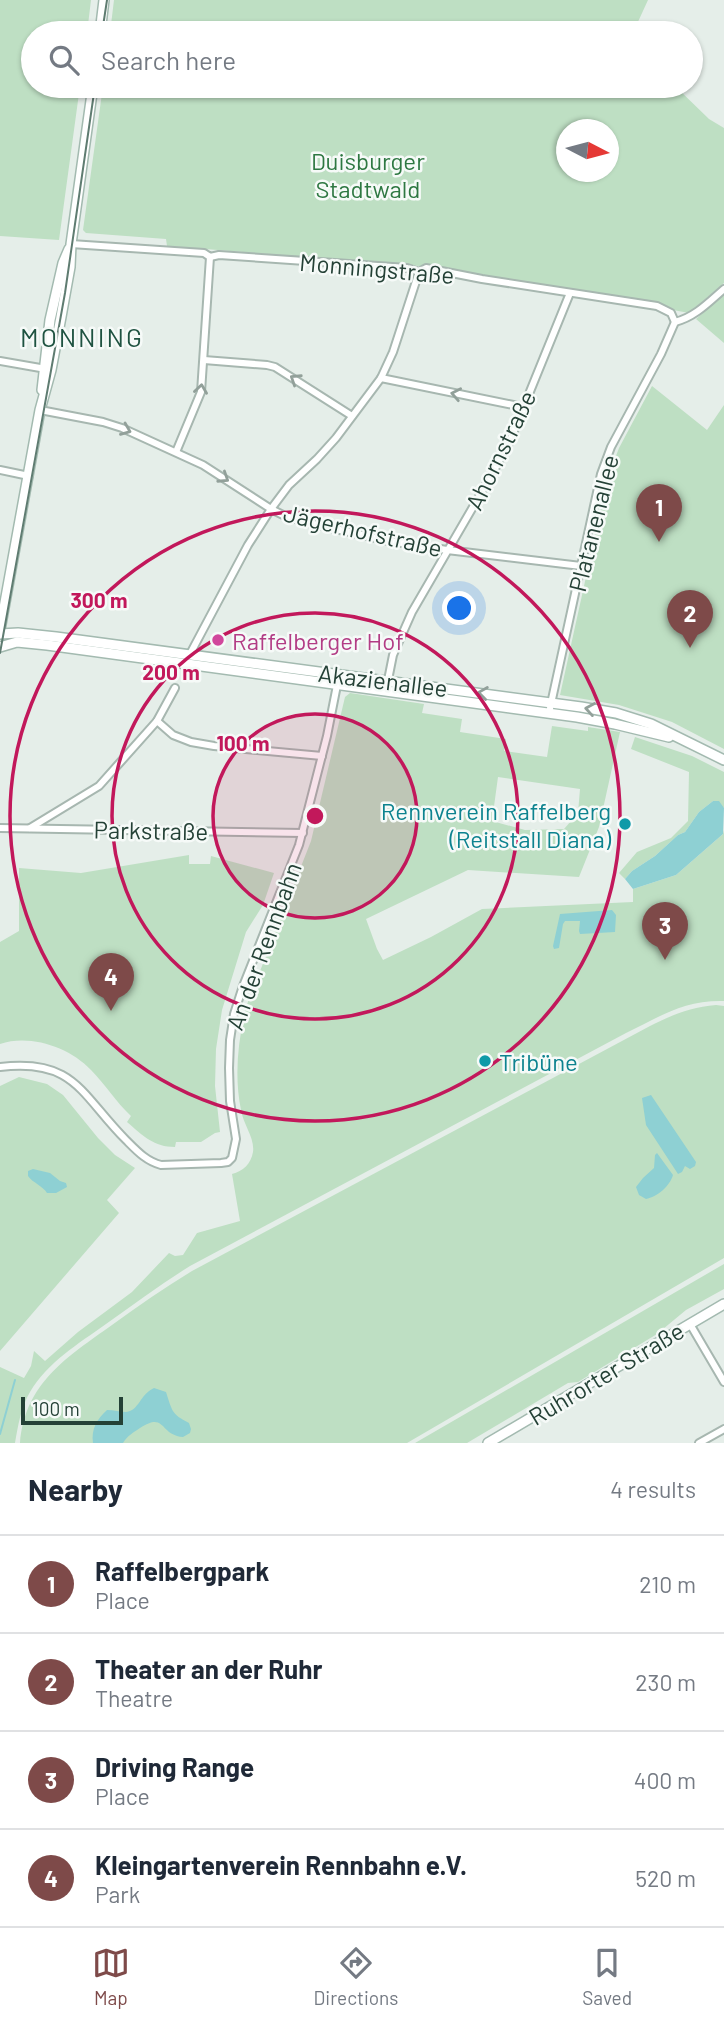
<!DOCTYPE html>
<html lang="en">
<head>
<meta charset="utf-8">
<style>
  :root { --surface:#fff; --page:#f2f2f3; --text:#1f2937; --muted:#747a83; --line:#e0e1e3; --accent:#7e4a49 }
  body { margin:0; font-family:Barlow,sans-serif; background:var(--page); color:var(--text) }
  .compass { position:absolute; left:556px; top:119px; width:63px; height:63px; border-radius:50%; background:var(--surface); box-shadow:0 2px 5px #0004; rotate:96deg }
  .scale { position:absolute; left:21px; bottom:18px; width:102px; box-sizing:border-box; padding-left:7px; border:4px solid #244136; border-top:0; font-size:19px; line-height:24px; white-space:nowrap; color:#244136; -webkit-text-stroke:5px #f6faf8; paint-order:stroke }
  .you { position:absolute; left:460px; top:609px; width:24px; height:24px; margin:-18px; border:5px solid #fff; border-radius:50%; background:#1a73e8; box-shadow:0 0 0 10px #1a73e833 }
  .badge { display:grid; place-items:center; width:46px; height:46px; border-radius:50%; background:var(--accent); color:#fff; font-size:23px; font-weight:700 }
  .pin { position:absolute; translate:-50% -58px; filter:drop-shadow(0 2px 4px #0008) }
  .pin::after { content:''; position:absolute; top:37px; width:24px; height:21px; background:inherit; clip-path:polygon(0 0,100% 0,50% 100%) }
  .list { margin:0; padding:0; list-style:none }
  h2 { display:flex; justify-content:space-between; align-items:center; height:91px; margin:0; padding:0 28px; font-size:30px }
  h2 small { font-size:23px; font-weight:400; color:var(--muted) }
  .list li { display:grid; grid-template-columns:46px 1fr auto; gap:21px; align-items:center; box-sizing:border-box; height:98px; padding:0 28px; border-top:2px solid var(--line) }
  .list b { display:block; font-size:26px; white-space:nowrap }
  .list p { margin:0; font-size:23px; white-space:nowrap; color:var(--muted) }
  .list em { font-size:23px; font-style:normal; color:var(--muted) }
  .icon { flex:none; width:38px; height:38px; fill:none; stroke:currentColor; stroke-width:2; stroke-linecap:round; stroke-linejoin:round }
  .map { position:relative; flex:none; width:724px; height:1443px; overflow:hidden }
  .search { position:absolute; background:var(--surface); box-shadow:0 2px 5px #0004; left:21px; right:21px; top:21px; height:77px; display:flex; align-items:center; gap:18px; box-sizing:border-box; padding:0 24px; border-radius:38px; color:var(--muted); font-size:26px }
  .sheet { height:483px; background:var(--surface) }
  nav { display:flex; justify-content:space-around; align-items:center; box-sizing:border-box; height:98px; border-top:2px solid var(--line); background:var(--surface); font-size:19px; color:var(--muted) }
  nav a { display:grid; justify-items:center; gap:4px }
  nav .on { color:var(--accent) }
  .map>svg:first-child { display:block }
  .green { fill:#bedfc3; fill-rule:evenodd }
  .water { fill:#8ed0d3 }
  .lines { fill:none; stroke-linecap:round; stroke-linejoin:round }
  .stream { stroke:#8ed0d3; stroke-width:2 }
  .street-casing { stroke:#a7b7b0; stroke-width:10 }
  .secondary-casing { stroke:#a3bab0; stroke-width:12 }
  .street { stroke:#fff; stroke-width:6 }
  .secondary { stroke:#fff; stroke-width:9 }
  .tram { stroke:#5f7c71; stroke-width:2 }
  .oneway { stroke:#92a09a }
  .ring { fill:none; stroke:#c2185b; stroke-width:3.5 }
  .hotel-dot { fill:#d1479c; stroke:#f6faf8; stroke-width:2.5 }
  .culture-dot { fill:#0f9aa8; stroke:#f6faf8; stroke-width:2.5 }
  .labels { text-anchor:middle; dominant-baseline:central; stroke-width:5; stroke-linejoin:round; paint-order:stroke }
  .park-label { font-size:24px; fill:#2e7842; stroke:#f6faf8 }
  .street-label { font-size:24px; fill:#244136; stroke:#f6faf8 }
  .hotel-label { font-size:24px; fill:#b23c85; stroke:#f6faf8; text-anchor:start }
  .culture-label { font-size:24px; fill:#0d838f; stroke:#f6faf8; text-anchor:end }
  .neighbourhood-label { font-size:26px; letter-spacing:2px; fill:#1f5341; stroke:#f6faf8 }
  .centre { fill:#c2185b; stroke:#f6faf8; stroke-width:3.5 }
  .ring-label { font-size:21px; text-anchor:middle; font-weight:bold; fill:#c2185b; stroke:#f6faf8; stroke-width:5; stroke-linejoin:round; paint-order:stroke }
</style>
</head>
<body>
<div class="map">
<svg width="724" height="1443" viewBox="0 0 724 1443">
  <rect width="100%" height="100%" fill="#e5eee9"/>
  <g class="green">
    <polygon points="0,0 91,0 87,33 33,33 33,86 80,86 59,240 0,236"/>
    <polygon points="114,0 648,0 637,24 645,33 110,33"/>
    <path d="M103,86H675L709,119L724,128V283L689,313L673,310L664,305L419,266L167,246L166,239L86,233L83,230ZM566,130H608V172H566Z"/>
    <polygon points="724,294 724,343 696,319"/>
    <polygon points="652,386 707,430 724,405 724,749 672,722 619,705 560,695 608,477 619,448"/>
    <path d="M350,693L424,704L422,713L462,719L460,732L506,739L504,751L547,757L552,726L588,731V727L620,732L599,827L579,877L468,870L366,919L377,949L383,960L431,937L482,909L633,902V889L676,875L723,834L724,830V1001C684,1000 661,1016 626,1033L190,1266C161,1284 134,1304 106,1324C78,1344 48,1362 30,1392C21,1407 18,1426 15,1443H0V1367L24,1378L31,1366L34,1351L45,1361L78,1332L132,1292L169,1253L175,1256L183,1255L197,1233L240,1221L232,1174C243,1171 251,1164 253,1152C255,1138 243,1124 241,1110C234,1076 238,1041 246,1007L311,841L345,697ZM498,777L580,789L578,813L564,829L525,830L492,821Z"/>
    <polygon points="635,737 692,756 724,772 724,808 713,801 699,812 685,832 678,835 655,856 632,871 625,879 619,873 637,852 671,838 688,821 689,772 631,749"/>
    <path d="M189,855V864H210L211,856L274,873L263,905L246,932L222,1010L216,1049L215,1086L220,1132L215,1133L201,1142H176L175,1147C154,1147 143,1136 127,1122L131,1116C116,1102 105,1084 91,1070C69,1047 30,1034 0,1044V942L19,931V868L81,873Z"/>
    <path d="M716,1005L724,1006V1258L407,1443H20C25,1383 67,1357 112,1325C138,1306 164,1288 192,1271L650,1026C672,1015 691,1007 716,1005Z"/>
    <polygon points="19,1077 47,1084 63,1095 98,1138 115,1155 135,1168 107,1200 119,1213 0,1351 0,1086"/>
    <polygon points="724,1264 724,1289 686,1310 657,1334 578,1382 568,1383 467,1443 415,1443"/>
  </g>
  <g class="water">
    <polygon points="713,801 719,801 724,808 723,834 676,875 633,889 625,879 632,871 655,856 678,835 685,832 699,812"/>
    <polygon points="612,910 616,915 615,932 580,934 579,931 580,921 565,921 563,924 559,948 554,949 553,946 560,914"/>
    <polygon points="651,1095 696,1162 695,1166 690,1169 685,1166 682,1172 678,1174 646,1125 642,1098"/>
    <path d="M657,1153L673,1175C670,1186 657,1197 646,1199L639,1195L636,1187L643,1178L654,1168L655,1155Z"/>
    <path d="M33,1169L50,1173L60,1181L66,1183L67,1187L56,1193H47C43,1186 33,1183 28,1176V1171Z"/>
    <path d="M154,1388L166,1392C172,1410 171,1414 189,1423L191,1429L190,1433L183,1437C159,1435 166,1411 140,1428C133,1433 128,1435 123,1443H93C91,1429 97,1419 107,1410C114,1410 120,1412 126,1412C140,1410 139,1395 154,1388Z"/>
  </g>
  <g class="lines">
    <polyline class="stream" points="0,1434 15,1380"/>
    <defs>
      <g id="street">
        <polyline points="71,244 204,253 210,257 219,255 407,268 419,272 426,268 482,279 657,306 671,313 675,322"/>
        <path d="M675,322C695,317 709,302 724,289"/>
        <polyline points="204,360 267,365 275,367 352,416"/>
        <polyline points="0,361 46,369"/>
        <polyline points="381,378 523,407"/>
        <polyline points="40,410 103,422 122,428 203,465 271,509 285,516 309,523 389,541 447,550 581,566"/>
        <polyline points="176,452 201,392 210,257"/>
        <polyline points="0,470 29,476"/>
        <polyline points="189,656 248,545 271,509 289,485 317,459 336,438 381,378 393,352 419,272"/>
        <polyline points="388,680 393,655 412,612 491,476 509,443 570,293"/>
        <polyline points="549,713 601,474 611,447 661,354 675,322"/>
        <polyline points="157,721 173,735 191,742 214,746 322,756"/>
        <polyline points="0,828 303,833"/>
        <polyline points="30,828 99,786 157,721 175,688"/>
        <path d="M0,1067C75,1058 81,1095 126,1140C137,1151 146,1161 161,1165L221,1163L228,1162L232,1158L236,1139L230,1101L229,1068L230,1040L234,1014L243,986L299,845L327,736L339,675"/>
        <polyline points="690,1324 724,1382"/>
        <polyline points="699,1443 724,1429"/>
      </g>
      <g id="secondary">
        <polyline points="100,33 104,0"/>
        <polyline points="42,390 50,320 63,263 69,249"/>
        <polyline points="0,630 40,410 51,370 61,317 70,267 71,244 93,86"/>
        <polyline points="0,634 18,633 56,637 581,707 616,713 651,724 724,760"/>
        <polyline points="0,647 17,642 47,645 577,717 615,724 669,737"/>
        <polyline points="488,1443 724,1304"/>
      </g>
    </defs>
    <use href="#street" class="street-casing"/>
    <use href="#secondary" class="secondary-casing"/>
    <use href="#street" class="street"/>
    <use href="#secondary" class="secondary"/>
    <g class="tram">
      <polyline points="102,33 107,0"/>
      <polyline points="0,653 65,293 95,86"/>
    </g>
  </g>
  <defs><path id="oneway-chevron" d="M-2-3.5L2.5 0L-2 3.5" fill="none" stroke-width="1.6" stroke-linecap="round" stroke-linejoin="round" transform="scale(1.75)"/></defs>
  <g class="oneway">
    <use href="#oneway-chevron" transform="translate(295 379) rotate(-147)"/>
    <use href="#oneway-chevron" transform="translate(201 389) rotate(-82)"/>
    <use href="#oneway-chevron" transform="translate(456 394) rotate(-169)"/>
    <use href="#oneway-chevron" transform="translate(126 430) rotate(22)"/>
    <use href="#oneway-chevron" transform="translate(224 478) rotate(33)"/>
    <use href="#oneway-chevron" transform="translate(483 693) rotate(-172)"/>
    <use href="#oneway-chevron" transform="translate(590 709) rotate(-170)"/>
  </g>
  <circle cx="315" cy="816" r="102" fill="#c2185b" fill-opacity=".12"/>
  <g class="ring">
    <circle cx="315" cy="816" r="102"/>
    <circle cx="315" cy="816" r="203"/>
    <circle cx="315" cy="816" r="305"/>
  </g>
  <circle class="hotel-dot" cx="218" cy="640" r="7"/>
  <g class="culture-dot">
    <circle cx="625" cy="824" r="7"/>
    <circle cx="485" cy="1061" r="7"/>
  </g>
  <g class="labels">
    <g class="park-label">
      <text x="368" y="160">Duisburger<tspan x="368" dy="28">Stadtwald</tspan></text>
    </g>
    <g class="street-label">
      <text transform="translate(377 268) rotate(5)">Monningstraße</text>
      <text transform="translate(500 450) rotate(-64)">Ahornstraße</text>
      <text transform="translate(593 523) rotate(-76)">Platanenallee</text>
      <text transform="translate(363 530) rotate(13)">Jägerhofstraße</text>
      <text transform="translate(383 680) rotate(7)">Akazienallee</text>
      <text transform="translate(151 830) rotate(1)">Parkstraße</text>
      <text transform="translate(263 946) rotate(-70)">An der Rennbahn</text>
      <text transform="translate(606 1373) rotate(-31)">Ruhrorter Straße</text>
    </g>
    <g class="hotel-label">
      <text x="232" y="640">Raffelberger Hof</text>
    </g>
    <g class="culture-label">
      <text x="611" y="810">Rennverein Raffelberg<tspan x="611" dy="28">(Reitstall Diana)</tspan></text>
      <text x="499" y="1061" text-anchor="start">Tribüne</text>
    </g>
    <g class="neighbourhood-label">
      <text x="82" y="336">MONNING</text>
    </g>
  </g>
  <circle cx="315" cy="816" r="10" class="centre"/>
  <g class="ring-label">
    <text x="99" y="608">300 m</text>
    <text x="171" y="680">200 m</text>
    <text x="243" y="751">100 m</text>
  </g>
</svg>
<svg class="compass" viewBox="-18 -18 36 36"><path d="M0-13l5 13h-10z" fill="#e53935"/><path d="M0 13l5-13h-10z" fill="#747a83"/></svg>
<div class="scale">100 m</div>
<div class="you"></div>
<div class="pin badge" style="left:659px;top:542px">1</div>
<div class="pin badge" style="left:690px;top:648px">2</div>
<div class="pin badge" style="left:665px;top:960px">3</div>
<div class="pin badge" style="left:111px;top:1011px">4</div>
<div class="search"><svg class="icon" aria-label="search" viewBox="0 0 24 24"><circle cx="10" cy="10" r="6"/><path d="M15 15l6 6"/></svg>Search here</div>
</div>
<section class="sheet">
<h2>Nearby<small>4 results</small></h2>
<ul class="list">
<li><span class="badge">1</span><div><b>Raffelbergpark</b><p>Place</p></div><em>210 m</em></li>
<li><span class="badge">2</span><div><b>Theater an der Ruhr</b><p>Theatre</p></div><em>230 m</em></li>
<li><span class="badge">3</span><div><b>Driving Range</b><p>Place</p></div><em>400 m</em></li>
<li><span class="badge">4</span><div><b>Kleingartenverein Rennbahn e.V.</b><p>Park</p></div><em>520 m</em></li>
</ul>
</section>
<nav>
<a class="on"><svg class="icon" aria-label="map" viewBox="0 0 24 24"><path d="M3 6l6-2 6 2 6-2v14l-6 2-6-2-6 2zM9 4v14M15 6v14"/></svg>Map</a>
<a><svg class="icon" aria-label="directions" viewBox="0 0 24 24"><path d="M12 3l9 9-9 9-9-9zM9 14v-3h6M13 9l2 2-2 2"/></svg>Directions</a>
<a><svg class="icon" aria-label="saved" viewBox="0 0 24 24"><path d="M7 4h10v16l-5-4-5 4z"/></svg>Saved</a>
</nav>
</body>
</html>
